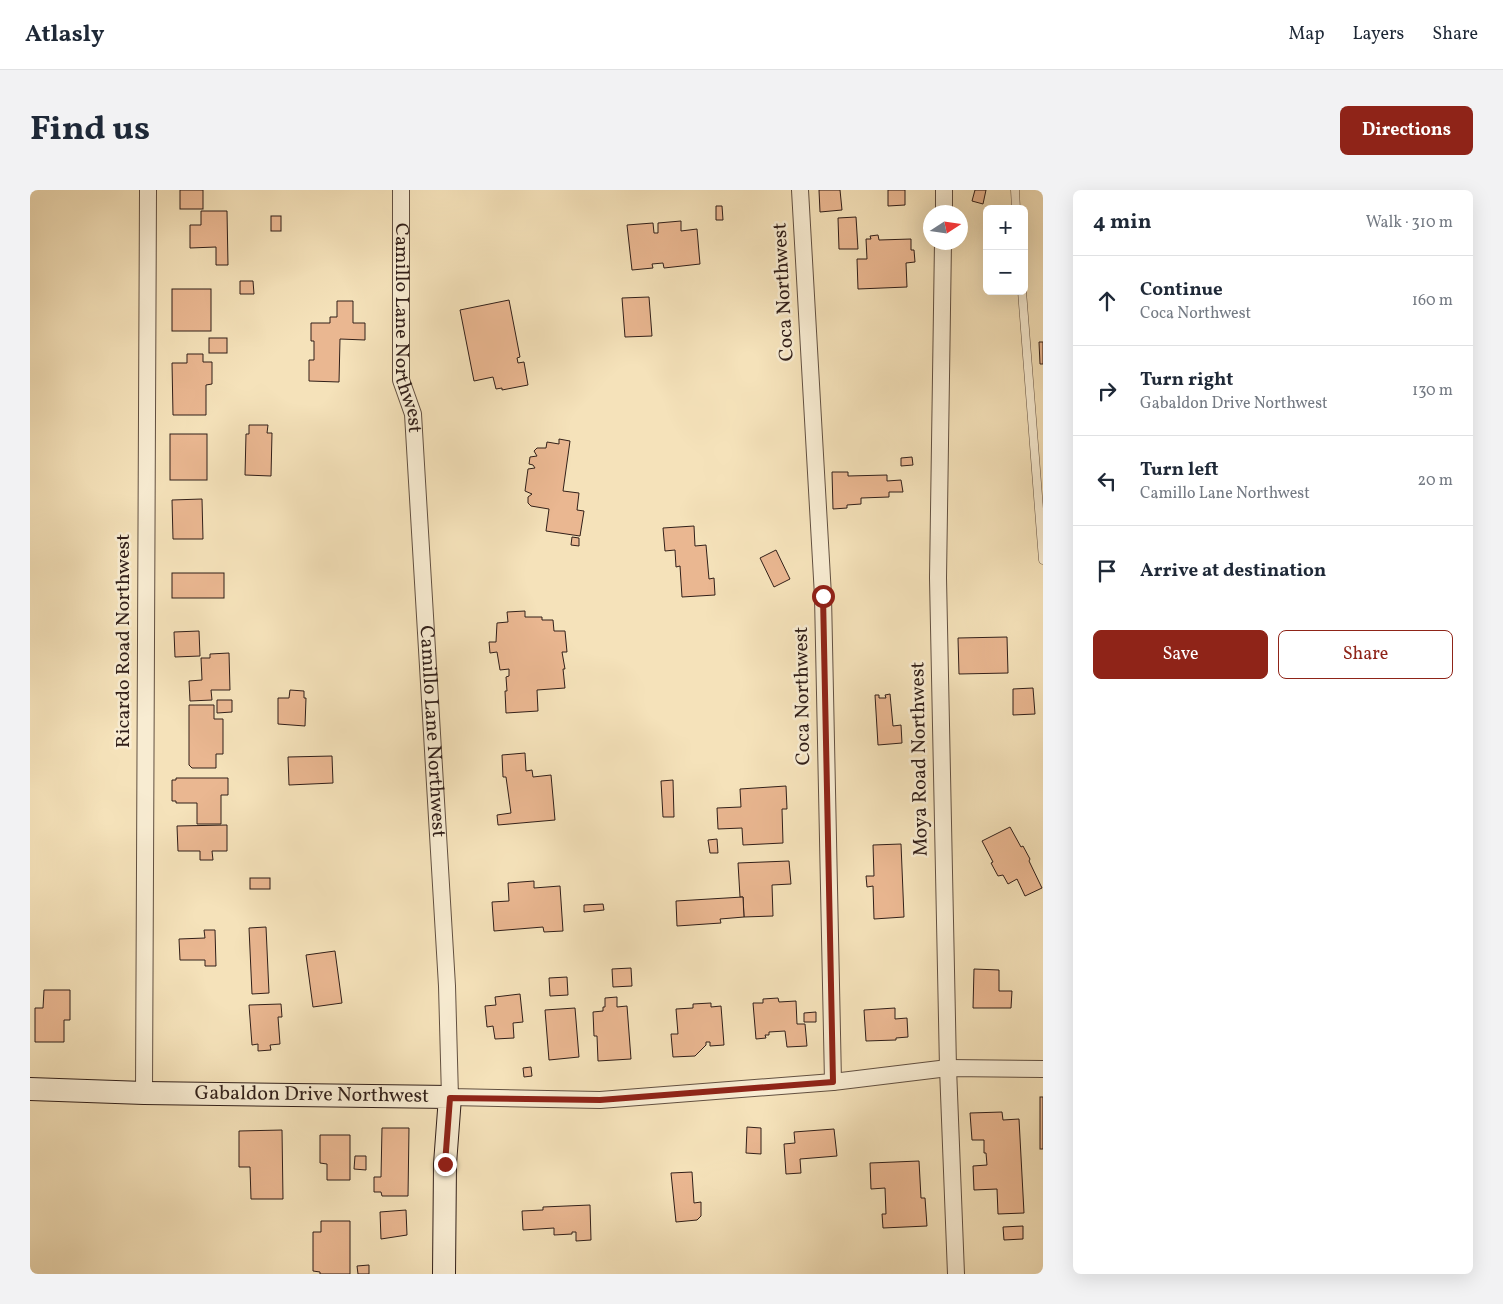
<!DOCTYPE html>
<html lang="en">
<head>
<meta charset="utf-8">
<style>
  :root { --surface:#fff; --page:#f2f2f3; --text:#1f2937; --muted:#747a83; --line:#e0e1e3; --accent:#8f2418 }
  body { margin:0; font-family:Vollkorn,serif; background:var(--page); color:var(--text) }
  .controls { position:absolute; right:15px; top:15px; display:grid; overflow:hidden; border-radius:8px; box-shadow:0 5px 20px #0002 }
  .controls button { width:45px; height:45px; display:grid; place-items:center; padding:0; border:0; border-bottom:1px solid var(--line); background:var(--surface); color:var(--text); font:25px sans-serif }
  .compass { position:absolute; left:893px; top:15px; width:45px; height:45px; border-radius:50%; background:var(--surface); box-shadow:0 5px 20px #0002; rotate:78deg }
  .stop { position:absolute; width:15px; height:15px; margin:-11px; border:4px solid #8f2418; border-radius:50%; background:#fff }
  .stop.end { background:#8f2418; border-color:#fff; box-shadow:0 1px 5px #0008 }
  .list { margin:0; padding:0; list-style:none }
  h2 { display:flex; justify-content:space-between; align-items:center; height:65px; margin:0; padding:0 20px; font-size:21px }
  h2 small { font-size:16px; font-weight:400; color:var(--muted) }
  .list li { display:grid; grid-template-columns:32px 1fr auto; gap:15px; align-items:center; box-sizing:border-box; height:90px; padding:0 20px; border-top:1px solid var(--line) }
  .list b { display:block; font-size:19px; white-space:nowrap }
  .list p { margin:0; font-size:16px; white-space:nowrap; color:var(--muted) }
  .list em { font-size:16px; font-style:normal; color:var(--muted) }
  .actions { display:flex; gap:10px; padding:15px 20px }
  .actions a { flex:1; padding:11px 0; border:1px solid var(--accent); border-radius:8px; text-align:center; font-size:18px; color:var(--accent) }
  .actions .main { background:var(--accent); color:#fff }
  .icon { flex:none; width:28px; height:28px; fill:none; stroke:currentColor; stroke-width:2; stroke-linecap:round; stroke-linejoin:round }
  .map { position:relative; flex:none; width:1013px; height:1084px; overflow:hidden; border-radius:8px }
  header { display:flex; align-items:center; gap:30px; box-sizing:border-box; height:70px; padding:0 25px; background:var(--surface); border-bottom:1px solid var(--line) }
  header strong { font-size:24px }
  nav { display:flex; gap:28px; margin-inline-start:auto; font-size:18px }
  .intro { display:flex; align-items:center; justify-content:space-between; box-sizing:border-box; height:120px; padding:0 30px }
  h1 { margin:0; font-size:35px }
  .button { padding:12px 22px; border-radius:8px; background:var(--accent); color:#fff; font-size:18px; font-weight:700 }
  main { display:flex; gap:30px; padding:0 30px }
  aside { flex:1; background:var(--surface); border-radius:8px; box-shadow:0 5px 20px #0002 }
  .map>svg:first-child { display:block }
  .building { fill:#eab791; stroke:#311f19 }
  .lines { fill:none; stroke-linecap:round; stroke-linejoin:round }
  .lane-casing { stroke:#625041; stroke-width:9 }
  .street-casing { stroke:#625041; stroke-width:18 }
  .secondary-casing { stroke:#311f19; stroke-width:24 }
  .lane { stroke:#f8ecd2; stroke-width:8 }
  .street { stroke:#f8ecd2; stroke-width:16 }
  .secondary { stroke:#f8ecd2; stroke-width:22 }
  .route { stroke:#8f2418; stroke-width:6 }
  .labels { text-anchor:middle; dominant-baseline:central; stroke-width:5; stroke-linejoin:round; paint-order:stroke }
  .street-label { font-size:20px; fill:#311f19; stroke:#f8ecd2 }
</style>
</head>
<body>
<header>
<strong>Atlasly</strong>
<nav><a>Map</a><a>Layers</a><a>Share</a></nav>
</header>
<div class="intro"><h1>Find us</h1><a class="button">Directions</a></div>
<main>
<div class="map">
<svg width="1013" height="1084" viewBox="0 0 1013 1084">
  <rect width="100%" height="100%" fill="#f5e2ba"/>
  <filter id="stains"><feTurbulence type="fractalNoise" baseFrequency=".004" numOctaves="4"/><feColorMatrix values="0 0 0 0 .2 0 0 0 0 .09 0 0 0 0 .02 0 0 0 .5 -.17"/></filter>
  <radialGradient id="worn" r=".72"><stop offset=".6" stop-color="#630" stop-opacity="0"/><stop offset="1" stop-color="#630" stop-opacity=".3"/></radialGradient>
  <g class="building">
    <rect x="150" y="0" width="23" height="19"/>
    <polygon points="789,0 810,0 812,20 790,22"/>
    <polygon points="858,0 875,0 875,15 858,16"/>
    <polygon points="945,0 956,0 953,14 942,11"/>
    <polygon points="686,16 692,16 693,30 686,30"/>
    <polygon points="171,21 197,21 198,75 186,75 186,57 160,58 160,35 171,35"/>
    <rect x="241" y="26" width="10" height="15"/>
    <polygon points="826,27 828,59 809,59 808,28"/>
    <polygon points="651,31 651,41 667,39 670,74 634,78 633,73 622,74 623,78 602,80 597,35 623,33 624,43 628,43 628,33"/>
    <polygon points="848,45 849,50 881,49 881,60 884,60 885,72 876,73 877,97 828,99 827,69 837,69 836,49 841,49 840,46"/>
    <polygon points="210,91 223,91 224,104 210,104"/>
    <rect x="142" y="99" width="39" height="42"/>
    <polygon points="619,107 622,146 595,147 592,108"/>
    <polygon points="479,110 490,167 487,168 488,173 494,172 498,195 472,200 472,198 466,199 463,187 444,191 430,120"/>
    <polygon points="307,111 323,111 323,133 335,133 335,150 310,149 309,192 279,191 279,170 284,170 284,151 281,151 281,133 300,133 300,127 307,127"/>
    <rect x="179" y="148" width="18" height="15"/>
    <polygon points="1009,152 1013,152 1013,174 1010,174"/>
    <polygon points="157,164 173,164 173,172 182,172 182,194 176,195 176,225 143,225 142,173 157,173"/>
    <polygon points="219,235 238,235 237,243 242,243 241,286 215,285 216,244 219,244"/>
    <rect x="140" y="244" width="37" height="46"/>
    <polygon points="529,249 540,251 533,301 549,303 547,320 554,321 550,346 516,341 519,319 501,316 498,313 498,307 502,304 495,301 498,279 505,278 503,275 499,274 500,267 507,266 504,261 507,258 516,258 517,252 529,254"/>
    <polygon points="882,267 883,275 871,276 871,268"/>
    <polygon points="802,282 818,282 818,286 857,285 857,291 871,290 873,302 859,302 859,307 831,308 831,314 817,315 817,318 803,319"/>
    <polygon points="172,309 173,349 143,349 142,310"/>
    <polygon points="664,336 665,356 676,355 679,389 684,388 685,405 652,407 650,376 646,377 645,360 635,361 633,338"/>
    <polygon points="542,347 549,348 549,356 541,355"/>
    <polygon points="746,360 760,389 744,397 730,368"/>
    <rect x="142" y="383" width="52" height="25"/>
    <polygon points="495,421 495,427 512,427 512,430 523,430 524,441 535,441 537,462 532,462 535,479 533,479 535,498 507,500 508,521 476,523 475,501 477,501 476,487 479,486 479,479 470,480 467,462 460,463 459,452 466,452 467,433 478,432 477,422"/>
    <polygon points="169,441 170,466 145,467 144,442"/>
    <polygon points="977,447 978,483 929,484 928,448"/>
    <polygon points="199,463 200,500 181,500 182,510 160,511 159,491 172,490 171,468 180,468 180,464"/>
    <polygon points="1003,498 1005,524 983,525 983,499"/>
    <polygon points="260,500 274,501 274,508 276,508 275,536 248,534 248,508 259,508"/>
    <polygon points="860,504 863,536 871,535 872,553 848,555 845,505 849,505 849,508 856,508 855,505"/>
    <polygon points="187,510 202,510 202,522 187,523"/>
    <polygon points="159,515 184,515 184,529 193,529 193,564 186,564 186,578 162,578 159,575"/>
    <polygon points="495,563 496,581 502,580 503,587 521,585 525,630 468,635 467,625 481,623 476,587 473,587 472,565"/>
    <polygon points="302,566 303,593 259,595 258,567"/>
    <polygon points="146,588 198,588 198,605 191,605 191,634 167,634 167,613 146,613 146,611 142,611 142,590 146,590"/>
    <polygon points="643,590 644,627 633,627 631,591"/>
    <polygon points="756,596 757,619 752,619 753,653 713,655 712,638 688,639 687,618 711,617 710,599"/>
    <polygon points="197,635 197,661 182,661 183,670 170,670 170,661 148,661 147,636"/>
    <polygon points="980,637 991,657 993,656 1000,669 999,671 1012,698 995,706 987,689 978,694 973,685 968,686 961,673 963,672 952,651"/>
    <polygon points="687,649 688,663 680,663 678,650"/>
    <polygon points="871,654 874,727 844,729 843,696 837,697 836,686 844,686 843,655"/>
    <polygon points="759,671 761,694 742,695 743,726 714,727 713,707 710,707 708,673"/>
    <rect x="220" y="688" width="20" height="11"/>
    <polygon points="504,691 504,698 530,696 533,741 514,742 513,737 464,741 462,712 479,711 478,693"/>
    <polygon points="713,707 714,727 690,729 691,733 647,736 646,711"/>
    <polygon points="573,714 574,720 554,722 554,715"/>
    <polygon points="236,737 239,803 222,804 219,738"/>
    <polygon points="174,740 185,740 186,776 175,776 175,770 150,770 149,749 175,748"/>
    <polygon points="305,761 312,813 283,817 276,765"/>
    <polygon points="601,778 602,796 583,797 582,779"/>
    <polygon points="944,779 969,780 969,801 982,801 981,818 943,818"/>
    <polygon points="537,787 538,805 520,806 519,788"/>
    <polygon points="14,800 40,800 40,830 34,830 34,852 5,852 5,818 13,818"/>
    <polygon points="490,804 493,832 483,833 484,848 465,849 463,836 457,837 455,816 466,815 465,807"/>
    <polygon points="587,807 587,817 597,816 601,869 568,871 567,846 564,846 563,822 573,821 573,817 575,817 575,808"/>
    <polygon points="748,808 749,812 766,811 767,834 775,834 777,856 757,857 755,841 739,842 739,845 735,845 736,848 726,849 723,813 733,813 733,809"/>
    <polygon points="681,813 681,817 691,816 694,855 680,856 680,852 676,852 676,855 665,866 643,867 641,844 648,844 646,819 663,818 663,814"/>
    <polygon points="251,814 252,827 248,827 250,854 240,855 241,860 228,861 228,854 222,855 219,815"/>
    <polygon points="545,818 549,867 519,870 515,820"/>
    <polygon points="865,818 865,829 877,828 878,847 866,848 866,850 836,851 834,820"/>
    <polygon points="786,822 786,832 774,832 774,823"/>
    <polygon points="501,877 502,886 494,887 493,878"/>
    <rect x="1010" y="907" width="3" height="52"/>
    <polygon points="972,922 973,930 989,929 994,1023 968,1024 967,999 944,1000 943,976 957,975 956,963 954,963 954,950 942,950 940,923"/>
    <polygon points="717,937 731,938 731,964 716,963"/>
    <polygon points="352,938 379,938 378,1006 352,1006 351,1002 344,1002 344,987 351,987"/>
    <polygon points="804,939 807,966 770,969 771,983 756,984 754,954 765,953 764,942"/>
    <polygon points="252,940 253,1009 221,1009 220,977 209,977 209,941"/>
    <polygon points="290,945 320,945 320,990 297,990 297,974 290,973"/>
    <polygon points="325,966 336,966 336,980 324,979"/>
    <polygon points="889,971 891,1008 895,1008 897,1036 853,1038 852,1024 856,1024 855,998 841,999 840,973"/>
    <polygon points="662,982 664,1013 671,1012 671,1026 667,1030 646,1032 641,983"/>
    <polygon points="560,1015 561,1050 546,1051 546,1042 542,1042 542,1044 524,1045 524,1038 493,1040 492,1021 513,1020 513,1017"/>
    <polygon points="376,1020 377,1045 351,1049 350,1022"/>
    <polygon points="291,1031 320,1031 320,1084 290,1084 290,1082 283,1081 283,1042 291,1042"/>
    <polygon points="993,1036 993,1049 974,1050 973,1037"/>
    <polygon points="339,1075 339,1084 328,1084 327,1076"/>
  </g>
  <g class="lines">
    <defs>
      <g id="lane">
        <polyline points="985,0 986,19"/>
        <polyline points="992,101 1013,370"/>
      </g>
      <g id="street">
        <path id="s1" d="M371,0V190L383,224L417,796L420,907L570,910L803,892L918,878L1013,879"/>
        <polyline points="770,0 793,406 803,892"/>
        <polyline points="914,22 914,0"/>
        <polyline points="913,52 908,388 918,878 926,1084"/>
        <polyline points="114,903 118,0"/>
      </g>
      <g id="secondary">
        <path id="s2" d="M0,899L114,903L420,907L415,974L414,1084"/>
      </g>
    </defs>
    <use href="#lane" class="lane-casing"/>
    <use href="#street" class="street-casing"/>
    <use href="#secondary" class="secondary-casing"/>
    <use href="#lane" class="lane"/>
    <use href="#street" class="street"/>
    <use href="#secondary" class="secondary"/>
  </g>
  <g class="lines">
    <polyline class="route" points="415,974 420,908 570,910 803,892 793,406"/>
  </g>
  <g class="labels">
    <g class="street-label">
      <text transform="translate(754 102) rotate(-93)">Coca Northwest</text>
      <text stroke="none"><textPath href="#s1" startOffset="139">Camillo Lane Northwest</textPath></text>
      <text transform="translate(94 451) rotate(-90)">Ricardo Road Northwest</text>
      <text transform="translate(773 506) rotate(-91)">Coca Northwest</text>
      <text stroke="none"><textPath href="#s1" startOffset="544">Camillo Lane Northwest</textPath></text>
      <text transform="translate(890 569) rotate(-91)">Moya Road Northwest</text>
      <text stroke="none"><textPath href="#s2" startOffset="282">Gabaldon Drive Northwest</textPath></text>
    </g>
  </g>
  <rect width="100%" height="100%" filter="url(#stains)"/>
  <rect width="100%" height="100%" fill="url(#worn)"/>
</svg>
<div class="controls">
<button>+</button>
<button>−</button>
</div>
<svg class="compass" viewBox="-18 -18 36 36"><path d="M0-13l5 13h-10z" fill="#e53935"/><path d="M0 13l5-13h-10z" fill="#747a83"/></svg>
<div class="stop" style="left:793px;top:406px"></div>
<div class="stop end" style="left:415px;top:974px"></div>
</div>
<aside>
<h2>4 min<small>Walk · 310 m</small></h2>
<ul class="list">
<li><svg class="icon" aria-label="ahead" viewBox="0 0 24 24"><path d="M12 20V5M6 11l6-6 6 6"/></svg><div><b>Continue</b><p>Coca Northwest</p></div><em>160 m</em></li>
<li><svg class="icon" aria-label="right" viewBox="0 0 24 24"><path d="M7 20v-9h11M14 6l5 5-5 5"/></svg><div><b>Turn right</b><p>Gabaldon Drive Northwest</p></div><em>130 m</em></li>
<li><svg class="icon" aria-label="left" viewBox="0 0 24 24"><path d="M17 20v-9H6M10 6l-5 5 5 5"/></svg><div><b>Turn left</b><p>Camillo Lane Northwest</p></div><em>20 m</em></li>
<li><svg class="icon" aria-label="arrive" viewBox="0 0 24 24"><path d="M6 21V4h12l-3 4 3 4H6"/></svg><div><b>Arrive at destination</b></div></li>
</ul>
<div class="actions"><a class="main">Save</a><a>Share</a></div>
</aside>
</main>
</body>
</html>
